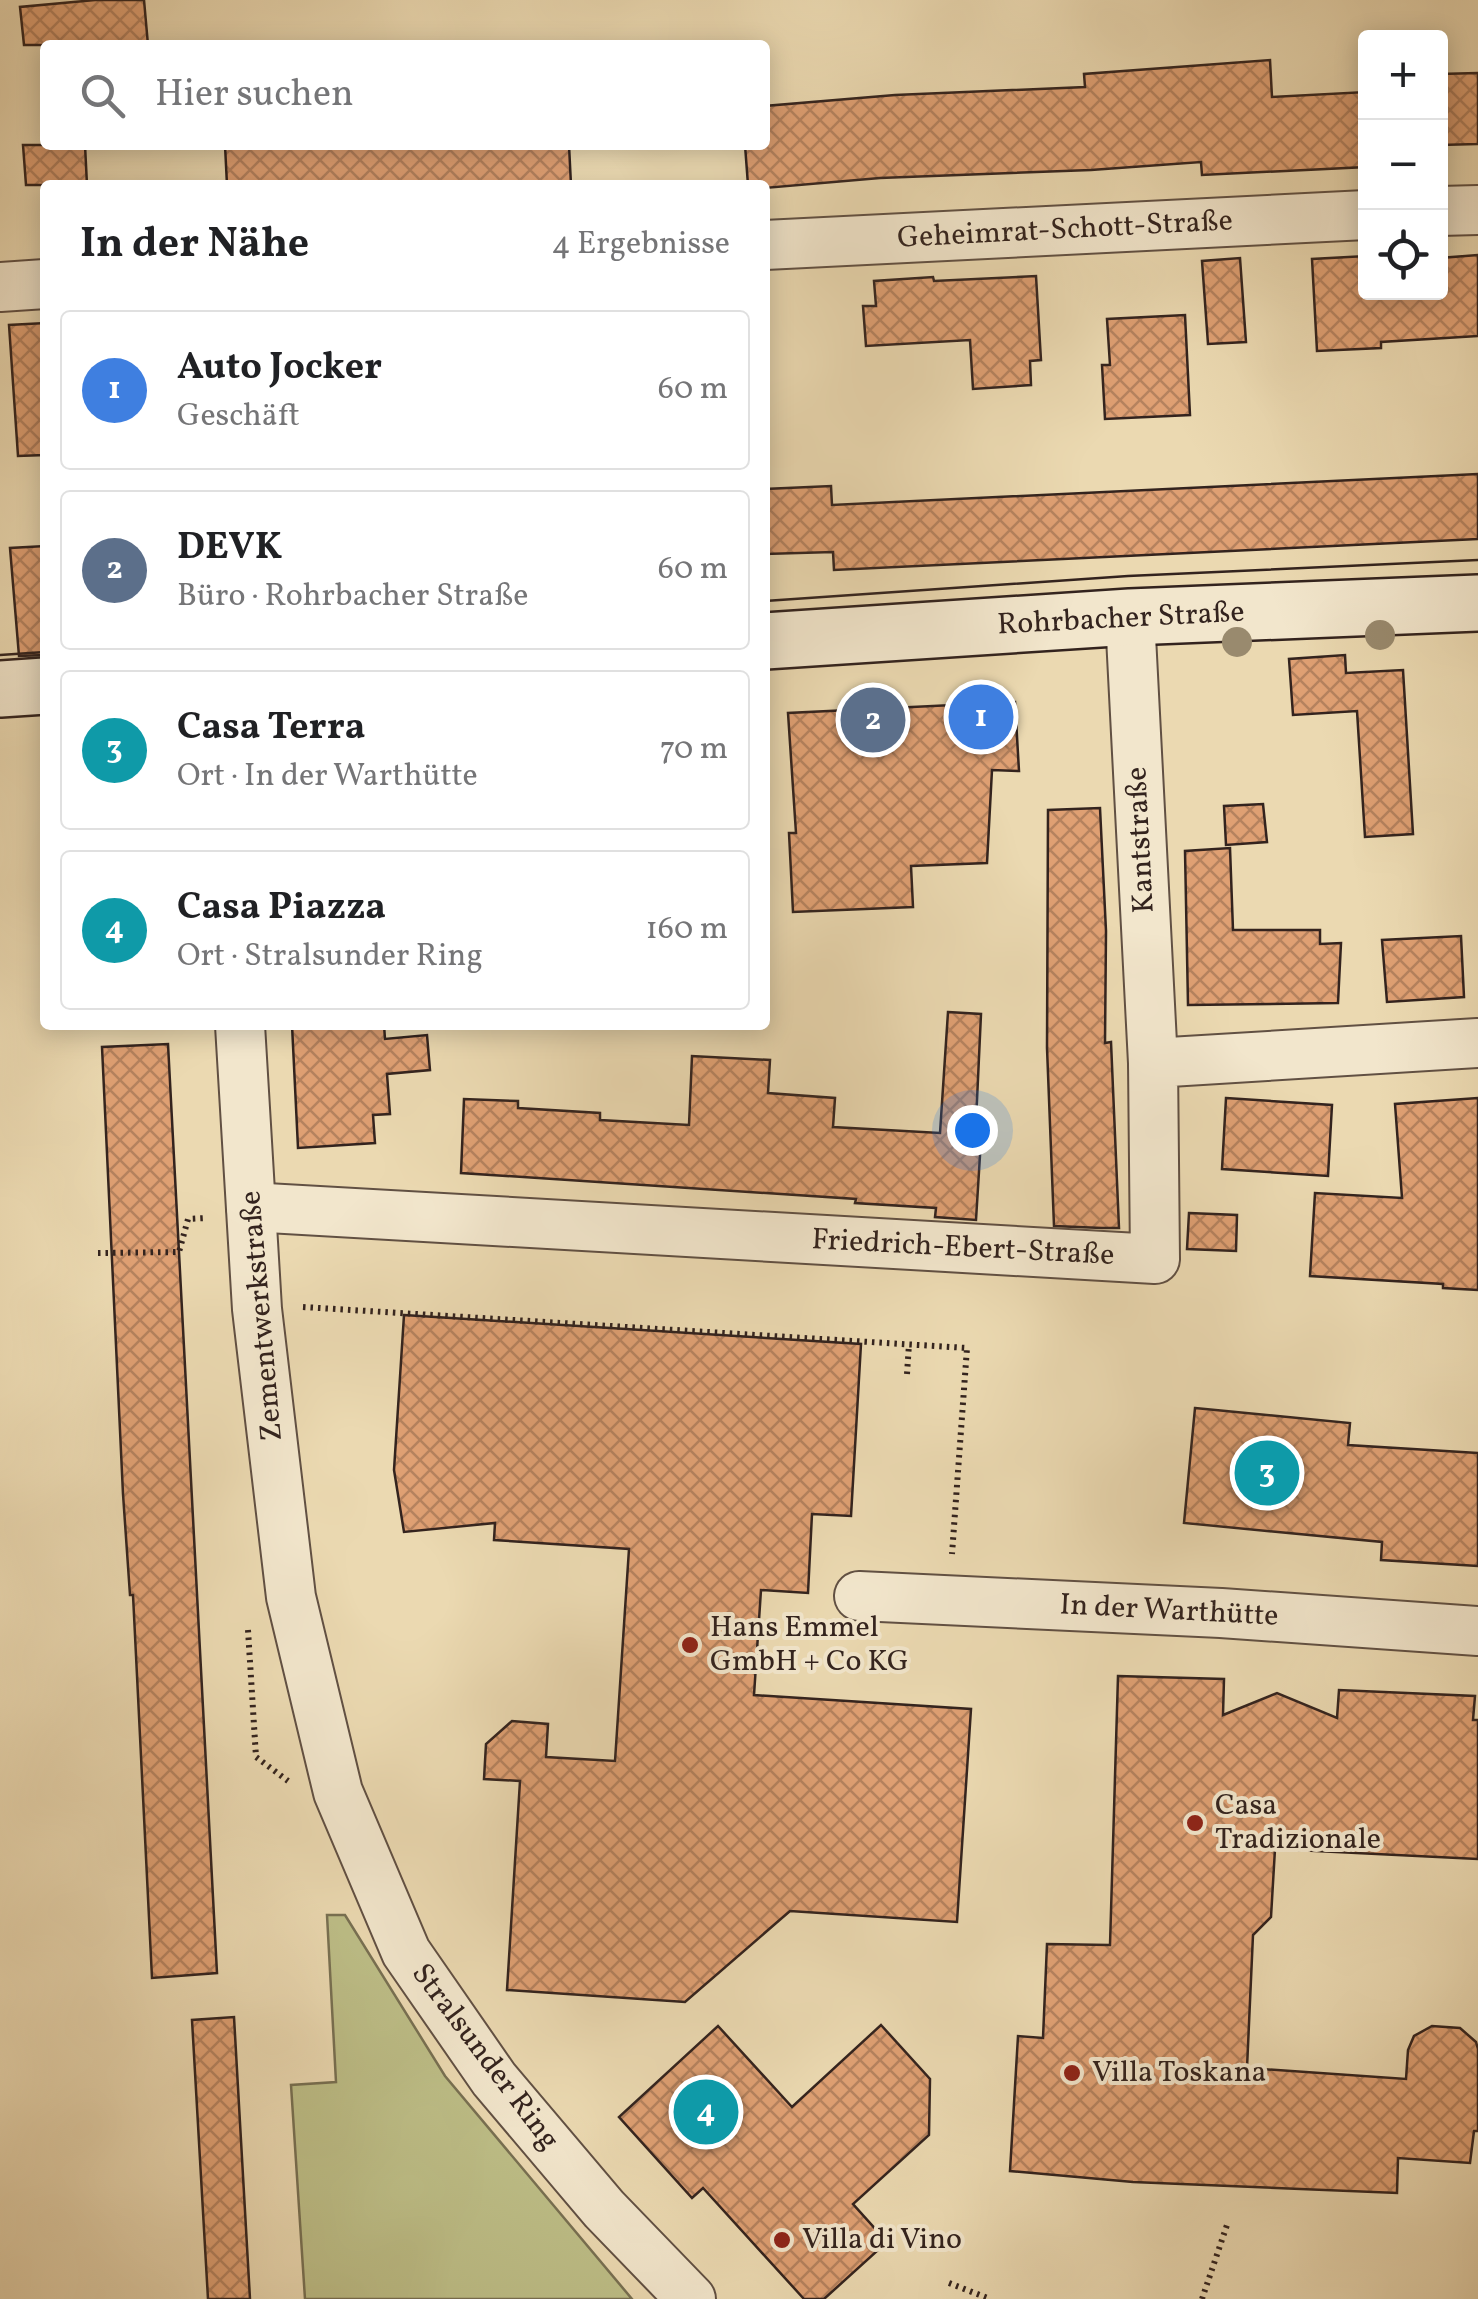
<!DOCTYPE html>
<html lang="de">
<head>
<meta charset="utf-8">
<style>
  :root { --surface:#fff; --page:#f2f2f2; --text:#202124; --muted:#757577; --line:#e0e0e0; --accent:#b45309 }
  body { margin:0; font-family:Vollkorn,serif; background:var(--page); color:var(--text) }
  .controls { position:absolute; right:30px; top:30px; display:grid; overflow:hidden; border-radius:10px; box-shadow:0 5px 25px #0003 }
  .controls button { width:90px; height:90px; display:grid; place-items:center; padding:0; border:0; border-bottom:2px solid var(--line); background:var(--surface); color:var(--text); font:50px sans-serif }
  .you { position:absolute; left:972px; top:1130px; width:35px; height:35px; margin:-25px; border:8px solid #fff; border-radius:50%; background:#1a73e8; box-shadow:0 0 0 15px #1a73e833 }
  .badge { display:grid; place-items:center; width:65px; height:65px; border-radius:50%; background:var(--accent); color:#fff; font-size:32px; font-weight:700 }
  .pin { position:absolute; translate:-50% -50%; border:5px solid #fff; box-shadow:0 2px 10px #0006 }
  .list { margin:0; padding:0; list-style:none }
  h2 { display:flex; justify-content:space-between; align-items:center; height:130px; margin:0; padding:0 40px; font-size:42px }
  h2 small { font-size:32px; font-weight:400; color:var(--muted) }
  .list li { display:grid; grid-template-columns:65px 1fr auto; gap:30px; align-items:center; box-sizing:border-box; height:160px; margin:0 20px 20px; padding:0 20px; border:2px solid var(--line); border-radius:10px }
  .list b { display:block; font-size:38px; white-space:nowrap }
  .list p { margin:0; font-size:32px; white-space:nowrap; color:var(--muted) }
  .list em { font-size:32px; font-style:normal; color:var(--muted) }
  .icon { flex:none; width:55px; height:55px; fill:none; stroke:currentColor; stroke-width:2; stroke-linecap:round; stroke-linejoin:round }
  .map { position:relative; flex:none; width:1478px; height:2299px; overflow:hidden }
  .search { position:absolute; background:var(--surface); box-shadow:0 5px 25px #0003; left:40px; top:40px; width:730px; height:110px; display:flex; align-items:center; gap:25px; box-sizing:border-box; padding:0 35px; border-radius:10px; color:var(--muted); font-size:38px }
  .panel { position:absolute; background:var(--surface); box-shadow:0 5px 25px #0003; left:40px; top:180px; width:730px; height:850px; border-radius:10px }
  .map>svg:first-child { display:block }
  .grass { fill:#bdbe87; stroke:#787052; stroke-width:2.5 }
  .building { fill:url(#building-cross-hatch); stroke:#33231e; stroke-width:2.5 }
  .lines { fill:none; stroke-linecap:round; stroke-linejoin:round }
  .street-casing { stroke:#615043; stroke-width:52 }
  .secondary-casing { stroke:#33231e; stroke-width:60 }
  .path { stroke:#33231e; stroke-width:6; stroke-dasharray:2.5 5; stroke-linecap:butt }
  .street { stroke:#f2e6cc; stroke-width:48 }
  .secondary { stroke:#f2e6cc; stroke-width:55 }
  .tram { stroke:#33231e; stroke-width:2.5 }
  .tree { fill:#998a6e }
  .poi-dot { fill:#8f2418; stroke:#f2e6cc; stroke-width:4 }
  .labels { text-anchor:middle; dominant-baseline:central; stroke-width:8; stroke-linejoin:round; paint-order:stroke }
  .street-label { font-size:30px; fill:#33231e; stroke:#f2e6cc }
  .poi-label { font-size:30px; fill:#33231e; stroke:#f2e6cc; text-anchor:start }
</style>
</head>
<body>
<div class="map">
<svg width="1478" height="2299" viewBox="0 0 1478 2299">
  <defs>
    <pattern id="building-cross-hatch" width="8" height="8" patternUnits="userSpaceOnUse" patternTransform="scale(2.5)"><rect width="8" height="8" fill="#dfa073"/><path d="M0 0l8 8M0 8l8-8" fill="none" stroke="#b5825e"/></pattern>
  </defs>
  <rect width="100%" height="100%" fill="#ebd9b1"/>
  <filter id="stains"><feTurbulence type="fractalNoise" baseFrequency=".002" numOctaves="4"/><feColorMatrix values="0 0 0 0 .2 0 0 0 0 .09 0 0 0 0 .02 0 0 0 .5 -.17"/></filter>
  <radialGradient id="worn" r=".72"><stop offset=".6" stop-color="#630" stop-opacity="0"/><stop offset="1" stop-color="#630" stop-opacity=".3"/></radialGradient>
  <polygon class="grass" points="327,1915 345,1915 445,2076 632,2299 305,2299 291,2085 336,2082"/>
  <g class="building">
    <polygon points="95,0 144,0 148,45 24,45 20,7"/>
    <polygon points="1270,60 1272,97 1366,92 1366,167 1202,175 1201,162 1091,170 880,178 765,188 765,185 748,185 745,145 765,145 765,106 895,95 1085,87 1084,74"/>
    <polygon points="1478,73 1478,144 1440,145 1440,74"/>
    <polygon points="23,145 85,145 87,185 26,185"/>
    <polygon points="225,145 569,145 571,185 227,185"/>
    <polygon points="1478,255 1478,336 1381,342 1381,348 1317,351 1312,259 1366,256 1366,292 1440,292 1440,258"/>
    <polygon points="1240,258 1246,342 1208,344 1202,261"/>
    <polygon points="1036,276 1041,360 1030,361 1031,385 973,389 970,340 866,346 863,306 876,306 874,281 933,277 934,281"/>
    <polygon points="1185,315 1190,415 1105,419 1102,365 1110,365 1107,319"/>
    <polygon points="45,323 45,455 18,456 9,325"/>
    <polygon points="1478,474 1478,539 834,570 833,552 765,554 765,489 831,486 832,505"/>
    <polygon points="45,546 45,655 19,656 10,548"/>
    <polygon points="1345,655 1346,673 1403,670 1413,834 1365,837 1357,711 1293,715 1289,659"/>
    <polygon points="1015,702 1019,771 992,770 987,863 911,866 913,907 793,912 789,833 796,833 788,713"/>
    <polygon points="1263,804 1267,842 1226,845 1224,806"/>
    <polygon points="1100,808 1106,931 1105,1043 1111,1042 1119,1228 1102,1228 1054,1226 1047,1048 1048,810"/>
    <polygon points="1230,848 1233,930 1320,930 1320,944 1341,943 1338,1003 1188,1005 1185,851"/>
    <polygon points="1461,936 1464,997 1387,1002 1382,940"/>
    <polygon points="948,1012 981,1014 976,1122 982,1123 976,1220 935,1217 936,1208 855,1203 856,1199 461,1173 464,1099 518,1101 518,1108 600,1113 600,1120 689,1125 692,1056 770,1060 768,1093 835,1098 833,1127 940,1133"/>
    <polygon points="292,1025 384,1025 385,1039 427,1035 430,1070 387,1074 390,1114 373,1115 375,1143 298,1148"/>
    <polygon points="168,1044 217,1973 152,1978 133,1595 130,1595 123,1494 102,1047"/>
    <polygon points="1226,1098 1332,1105 1328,1176 1222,1169"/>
    <polygon points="1478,1098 1478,1290 1443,1288 1443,1284 1310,1276 1315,1193 1402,1198 1395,1104"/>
    <polygon points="1189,1213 1237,1215 1236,1251 1187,1249"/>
    <polygon points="404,1315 861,1344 851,1516 812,1514 808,1593 761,1590 754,1695 971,1709 957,1922 790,1911 685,2002 507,1990 520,1781 484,1779 486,1744 512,1721 548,1724 546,1757 615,1761 629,1549 494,1540 495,1523 404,1532 394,1470"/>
    <polygon points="1195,1408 1350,1423 1348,1445 1478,1453 1478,1566 1381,1560 1382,1542 1184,1523"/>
    <polygon points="1118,1676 1224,1679 1223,1715 1277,1693 1337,1718 1339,1690 1475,1696 1473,1720 1478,1720 1478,1859 1275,1849 1271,1917 1253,1935 1247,2068 1406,2079 1408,2050 1414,2036 1432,2026 1460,2028 1476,2042 1478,2049 1478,2131 1474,2131 1470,2163 1398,2158 1397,2193 1133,2182 1010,2171 1018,2036 1043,2038 1047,1944 1110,1945"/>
    <polygon points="234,2017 250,2299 208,2299 192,2020"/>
    <polygon points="881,2025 930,2079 929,2135 853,2204 887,2242 824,2299 804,2299 703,2188 692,2198 619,2117 718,2026 792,2107"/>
  </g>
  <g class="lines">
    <defs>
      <g id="street">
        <polyline points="1440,211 1478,210"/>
        <polyline points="765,245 1366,215"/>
        <polyline points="0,287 45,284"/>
        <polyline points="1130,617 1153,1063"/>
        <polyline points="240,1025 257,1309 291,1597 338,1792 406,1952 494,2079 604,2209 691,2299"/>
        <polyline points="251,1207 1155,1259 1153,1063 1478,1043"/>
        <polyline points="859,1596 1221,1613 1478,1631"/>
      </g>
      <g id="secondary">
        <polyline points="765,641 1130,617 1478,603"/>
        <polyline points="0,689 45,686"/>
      </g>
    </defs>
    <use href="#street" class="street-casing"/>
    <use href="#secondary" class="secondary-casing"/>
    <g class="path">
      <polyline points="98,1253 179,1252 188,1219 207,1218"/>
      <polyline points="303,1307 967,1348 952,1554"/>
      <polyline points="907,1374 909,1344"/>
      <polyline points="248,1630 256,1757 288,1781"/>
      <polyline points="949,2283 990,2299"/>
      <polyline points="1202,2299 1228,2222"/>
    </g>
    <use href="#street" class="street"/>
    <use href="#secondary" class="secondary"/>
    <g class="tram">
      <polyline points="765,601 1128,576 1478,560"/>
      <polyline points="0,655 45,652"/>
    </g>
  </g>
  <g class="tree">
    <circle cx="1380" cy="635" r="15"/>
    <circle cx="1237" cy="642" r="15"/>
  </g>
  <g class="poi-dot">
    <circle cx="690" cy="1645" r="10"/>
    <circle cx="1195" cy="1823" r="10"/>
    <circle cx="1072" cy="2073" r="10"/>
    <circle cx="782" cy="2240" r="10"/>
  </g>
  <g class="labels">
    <g class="street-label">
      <text transform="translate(1065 230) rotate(-3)">Geheimrat-Schott-Straße</text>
      <text transform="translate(1121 619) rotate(-3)">Rohrbacher Straße</text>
      <text transform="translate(1141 840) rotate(-93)">Kantstraße</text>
      <text transform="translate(963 1248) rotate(3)">Friedrich-Ebert-Straße</text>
      <text transform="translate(262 1316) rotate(-95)">Zementwerkstraße</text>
      <text transform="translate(1169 1611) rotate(3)">In der Warthütte</text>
      <text transform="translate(485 2057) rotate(53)">Stralsunder Ring</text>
    </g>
    <g class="poi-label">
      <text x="710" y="1628">Hans Emmel<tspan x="710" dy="34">GmbH + Co KG</tspan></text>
      <text x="1215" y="1806">Casa<tspan x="1215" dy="34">Tradizionale</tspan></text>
      <text x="1092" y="2073">Villa Toskana</text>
      <text x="802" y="2240">Villa di Vino</text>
    </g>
  </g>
  <rect width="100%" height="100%" filter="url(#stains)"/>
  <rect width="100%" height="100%" fill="url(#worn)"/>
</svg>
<div class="controls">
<button>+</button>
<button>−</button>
<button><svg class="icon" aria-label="locate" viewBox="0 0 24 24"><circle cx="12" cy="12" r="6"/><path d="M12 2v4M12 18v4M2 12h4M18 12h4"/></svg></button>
</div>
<div class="you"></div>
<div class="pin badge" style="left:981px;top:717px;background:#3f7fe0">1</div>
<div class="pin badge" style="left:873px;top:720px;background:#5c6f8a">2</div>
<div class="pin badge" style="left:1267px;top:1473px;background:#0f9aa8">3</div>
<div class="pin badge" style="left:706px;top:2112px;background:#0f9aa8">4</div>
<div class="search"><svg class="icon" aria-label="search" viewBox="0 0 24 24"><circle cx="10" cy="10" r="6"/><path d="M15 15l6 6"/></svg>Hier suchen</div>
<section class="panel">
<h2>In der Nähe<small>4 Ergebnisse</small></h2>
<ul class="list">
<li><span class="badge" style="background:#3f7fe0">1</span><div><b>Auto Jocker</b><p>Geschäft</p></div><em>60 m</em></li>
<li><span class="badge" style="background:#5c6f8a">2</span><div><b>DEVK</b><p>Büro · Rohrbacher Straße</p></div><em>60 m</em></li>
<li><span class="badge" style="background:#0f9aa8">3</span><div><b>Casa Terra</b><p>Ort · In der Warthütte</p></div><em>70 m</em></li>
<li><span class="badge" style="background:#0f9aa8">4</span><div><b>Casa Piazza</b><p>Ort · Stralsunder Ring</p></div><em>160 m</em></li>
</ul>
</section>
</div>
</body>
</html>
